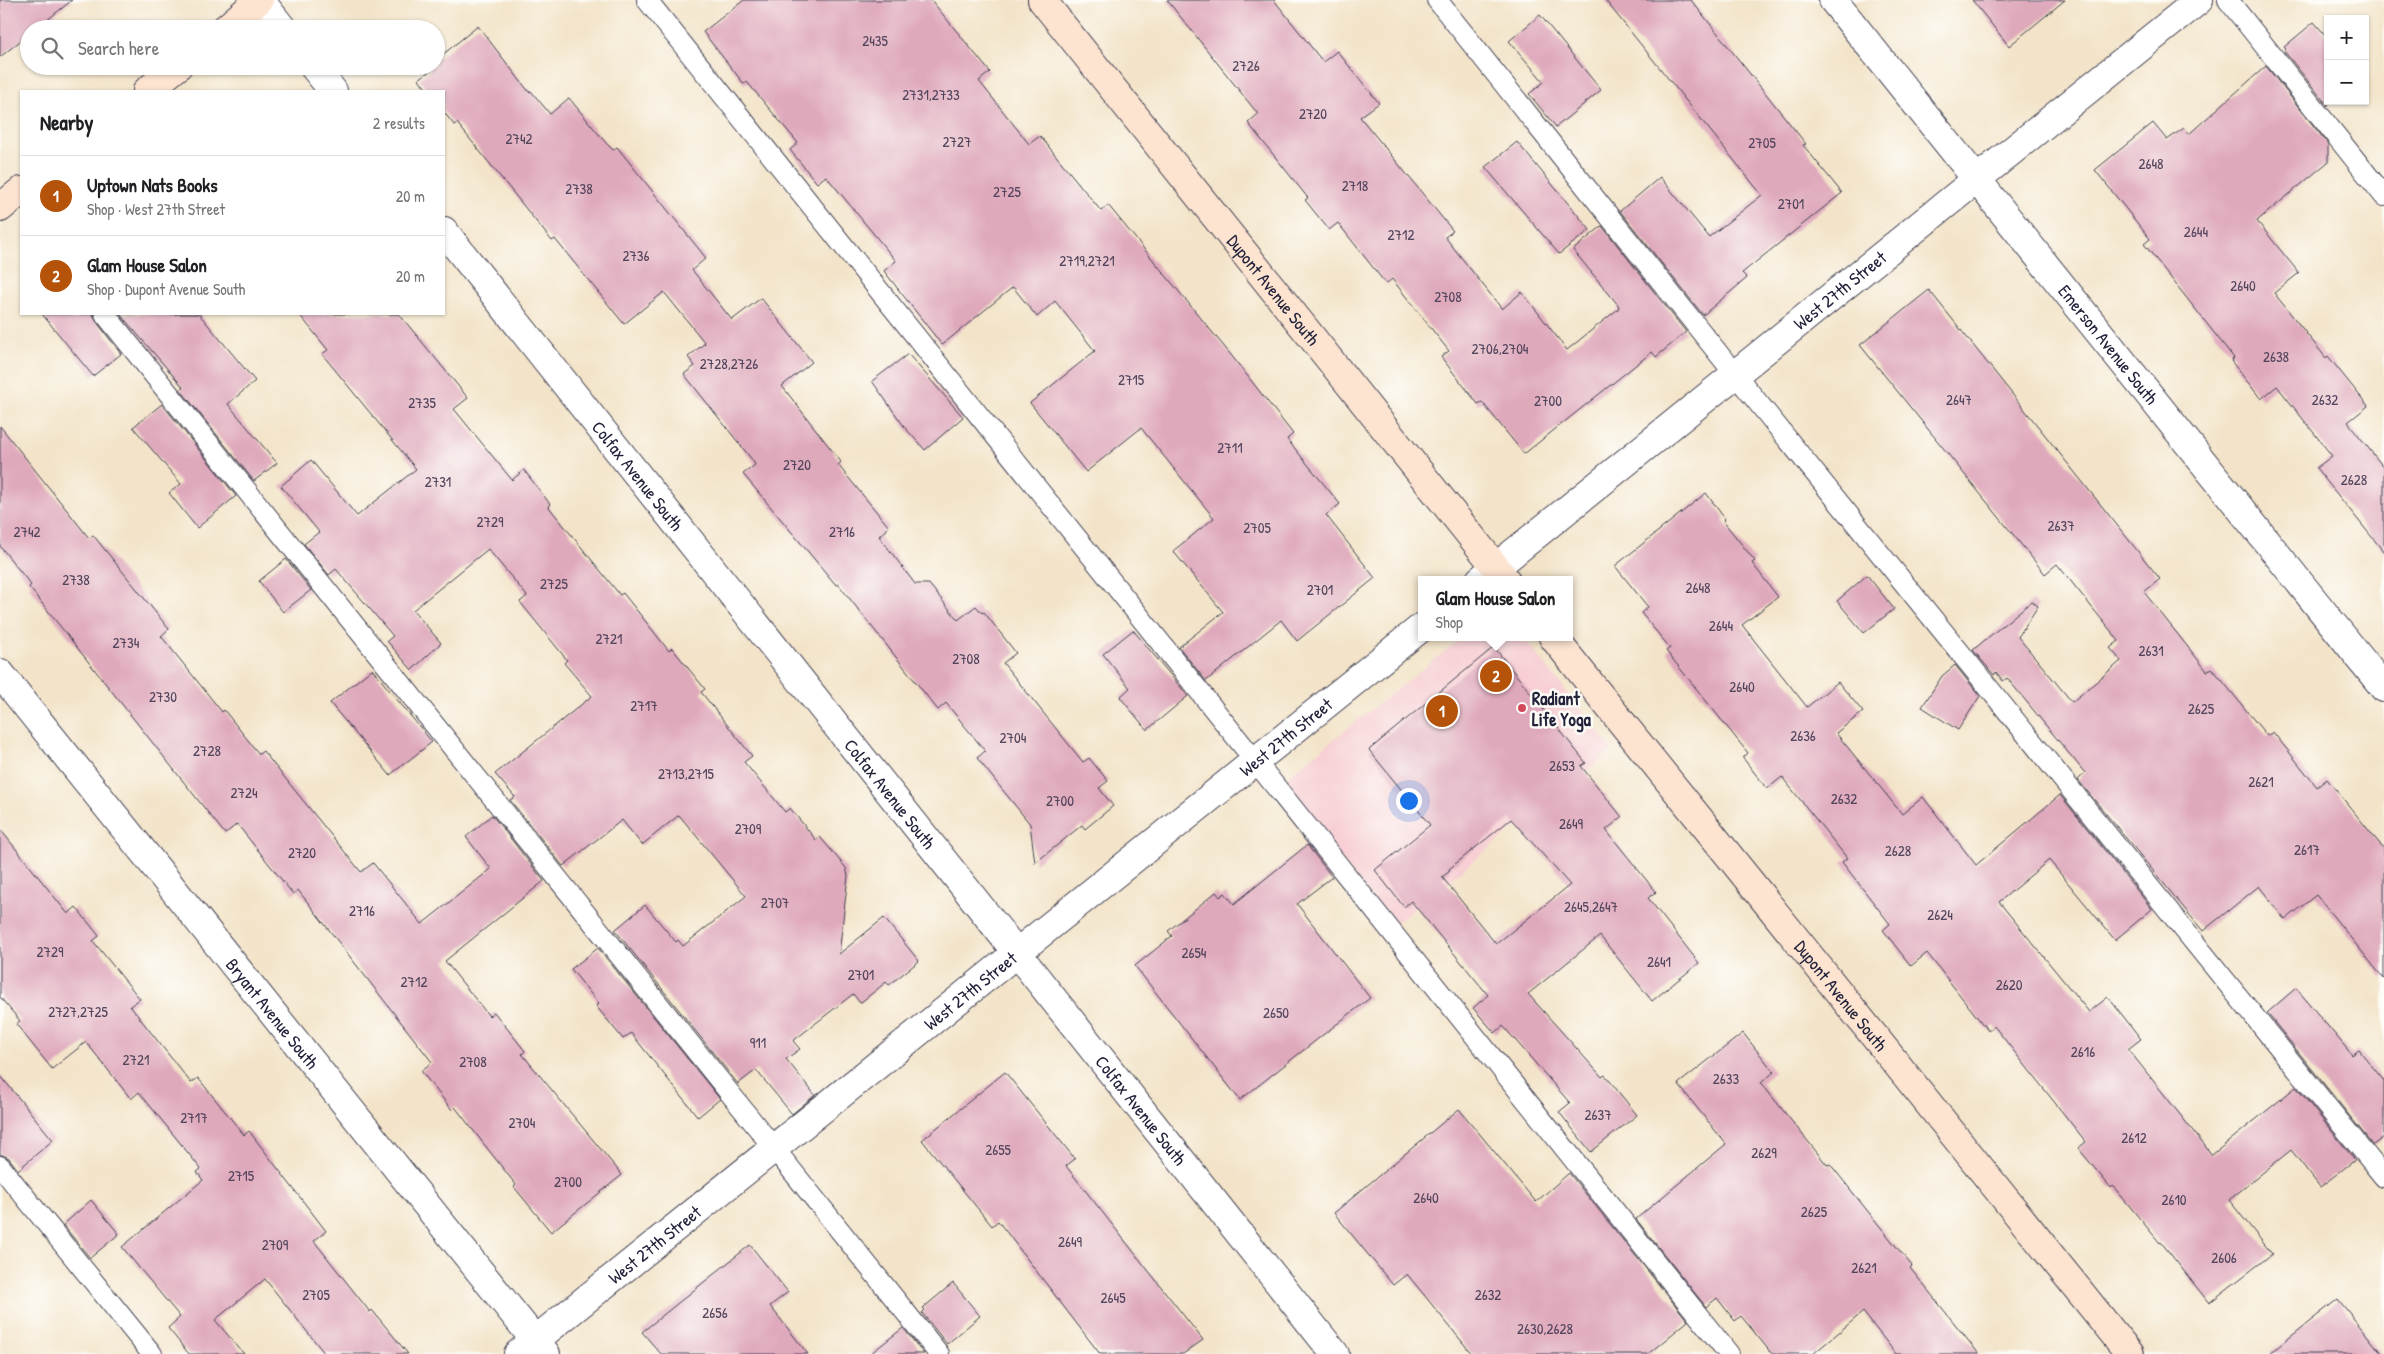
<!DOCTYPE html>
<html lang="en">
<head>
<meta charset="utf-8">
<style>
  :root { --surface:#fff; --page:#f2f2f2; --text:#202124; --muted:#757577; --line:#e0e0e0; --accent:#b45309 }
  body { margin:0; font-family:"Patrick Hand",sans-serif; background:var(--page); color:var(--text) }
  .controls { position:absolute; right:15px; top:15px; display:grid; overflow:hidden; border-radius:0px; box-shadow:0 1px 4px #0004 }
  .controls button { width:45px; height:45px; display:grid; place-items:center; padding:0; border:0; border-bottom:1px solid var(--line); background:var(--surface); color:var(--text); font:25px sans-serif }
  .you { position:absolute; left:1408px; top:800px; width:18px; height:18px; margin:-12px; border:4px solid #fff; border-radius:50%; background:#1a73e8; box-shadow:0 0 0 8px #1a73e833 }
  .badge { display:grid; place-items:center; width:32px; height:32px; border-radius:50%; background:var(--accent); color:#fff; font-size:16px; font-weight:700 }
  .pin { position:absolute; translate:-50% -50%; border:2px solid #fff; box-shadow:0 1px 5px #0006 }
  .popup { position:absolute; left:1418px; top:576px; width:155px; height:65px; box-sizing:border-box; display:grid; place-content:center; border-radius:0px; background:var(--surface); filter:drop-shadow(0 1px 4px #0005); font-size:16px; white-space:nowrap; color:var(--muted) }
  .popup b { font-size:19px; color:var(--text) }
  .popup::after { content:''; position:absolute; left:50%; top:100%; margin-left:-10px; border:10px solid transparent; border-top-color:var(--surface) }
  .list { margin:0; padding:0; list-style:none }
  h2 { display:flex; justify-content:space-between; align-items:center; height:65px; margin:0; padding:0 20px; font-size:21px }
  h2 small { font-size:16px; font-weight:400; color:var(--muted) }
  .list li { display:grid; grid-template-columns:32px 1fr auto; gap:15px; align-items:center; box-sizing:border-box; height:80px; padding:0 20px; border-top:1px solid var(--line) }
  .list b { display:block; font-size:19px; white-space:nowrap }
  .list p { margin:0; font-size:16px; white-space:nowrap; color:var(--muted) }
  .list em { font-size:16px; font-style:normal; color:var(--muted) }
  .icon { flex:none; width:28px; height:28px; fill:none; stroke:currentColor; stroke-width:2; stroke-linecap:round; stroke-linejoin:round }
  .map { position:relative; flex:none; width:2384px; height:1354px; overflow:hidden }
  .search { position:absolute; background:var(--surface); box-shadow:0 1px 4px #0004; left:20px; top:20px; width:425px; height:55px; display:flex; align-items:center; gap:12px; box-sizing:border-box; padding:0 18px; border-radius:28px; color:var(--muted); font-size:19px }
  .panel { position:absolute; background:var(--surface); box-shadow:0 1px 4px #0004; left:20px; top:90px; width:425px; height:225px; border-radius:0px }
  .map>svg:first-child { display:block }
  .built { fill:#f7cfd4 }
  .building { fill:#dfa9bc; fill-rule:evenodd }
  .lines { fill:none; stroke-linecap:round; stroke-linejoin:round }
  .lane-casing { stroke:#413f50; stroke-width:22 }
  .street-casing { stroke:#413f50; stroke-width:30 }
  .secondary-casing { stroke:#413f50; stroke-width:30 }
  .lane { stroke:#fff; stroke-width:20 }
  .street { stroke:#fff; stroke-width:28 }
  .secondary { stroke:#fde4d1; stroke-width:28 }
  .poi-dot { fill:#d1495b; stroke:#fdfcf7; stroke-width:2 }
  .labels { text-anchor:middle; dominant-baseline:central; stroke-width:5; stroke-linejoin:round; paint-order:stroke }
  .number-label { font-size:15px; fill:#51445b }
  .street-label { font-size:18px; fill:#22223b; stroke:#fdfcf7 }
  .poi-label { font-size:18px; font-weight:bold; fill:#22223b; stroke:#fdfcf7; text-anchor:start }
</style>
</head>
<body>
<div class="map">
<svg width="2384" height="1354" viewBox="0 0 2384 1354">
  <rect width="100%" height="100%" fill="#fdfcf7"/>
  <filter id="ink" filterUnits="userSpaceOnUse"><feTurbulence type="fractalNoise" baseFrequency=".02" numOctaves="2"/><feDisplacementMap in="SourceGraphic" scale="10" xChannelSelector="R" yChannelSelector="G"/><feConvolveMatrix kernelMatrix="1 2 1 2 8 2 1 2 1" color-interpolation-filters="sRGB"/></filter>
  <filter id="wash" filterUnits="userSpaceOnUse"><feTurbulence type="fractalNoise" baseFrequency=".0096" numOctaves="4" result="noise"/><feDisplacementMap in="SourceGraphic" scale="20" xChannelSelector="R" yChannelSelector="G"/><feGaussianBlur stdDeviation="1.12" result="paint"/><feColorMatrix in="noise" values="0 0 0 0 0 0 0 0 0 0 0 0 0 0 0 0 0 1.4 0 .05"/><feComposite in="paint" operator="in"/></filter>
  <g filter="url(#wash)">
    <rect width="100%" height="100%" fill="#f3e4c9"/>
    <polygon class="built" points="1463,637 1523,637 1613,750 1393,925 1280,782"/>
    <g id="blocks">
      <g class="building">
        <polygon points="0,0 72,0 36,29 29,29 29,34 0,57"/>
        <polygon points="744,0 931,0 990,72 979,81 1029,144 1040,136 1101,211 1108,205 1231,355 1293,434 1287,439 1340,504 1326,515 1375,578 1297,641 1281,620 1206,681 1179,647 1223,612 1173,551 1214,518 1141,428 1086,472 1030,403 1095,351 1055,301 1037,317 1013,287 942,345 884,271 896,261 826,176 817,183 790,150 798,143 747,82 744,84 703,32"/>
        <polygon points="1167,0 1274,0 1323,62 1337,51 1379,103 1360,117 1453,231 1445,237 1502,309 1522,292 1567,350 1618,309 1619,306 1573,250 1602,226 1686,332 1656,357 1652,352 1524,454 1482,402 1478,404 1441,357 1449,351 1392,279 1386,284 1338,223 1329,230 1305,200 1308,198 1248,123 1258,114"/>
        <polygon points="1605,0 1691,0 1806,144 1803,145 1842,193 1742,273 1747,278 1703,315 1620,211 1660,177 1709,237 1762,195"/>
        <polygon points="1972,0 2065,0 2009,46"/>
        <polygon points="1540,15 1601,90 1556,127 1529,94 1544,82 1509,41"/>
        <polygon points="2314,22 2328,38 2328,106 2284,51 2286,49 2284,47"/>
        <polygon points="478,26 529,92 531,91 550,114 569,98 606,143 613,150 617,147 706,258 692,270 732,320 761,298 812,362 782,386 841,462 838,465 889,527 879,536 915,584 929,584 958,620 976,606 982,613 984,612 1016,653 1003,663 1083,762 1089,758 1108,781 1099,788 1113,806 1085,829 1082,825 1035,863 1030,824 977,758 985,751 946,703 938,710 838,584 836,585 743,474 755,465 753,461 684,374 695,366 688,357 705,343 664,292 624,324 555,239 552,241 457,123 454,125 444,112 444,91 428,91 419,79 431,70 428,66 436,66 436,60"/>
        <polygon points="2266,66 2328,144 2328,162 2257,221 2299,273 2274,293 2326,358 2328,356 2368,406 2348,422 2384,468 2384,552 2316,468 2332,456 2277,386 2261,399 2231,361 2234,358 2144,244 2150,239 2095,170 2153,123 2167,140 2184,128 2189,134"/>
        <polygon points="1517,142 1590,230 1559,254 1485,167"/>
        <polygon points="1929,290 2160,579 2144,592 2207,671 2212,668 2267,736 2273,732 2317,787 2327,779 2384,849 2384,979 2316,895 2285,920 2259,886 2203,931 2078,780 2085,773 2007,678 2003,681 1996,672 1994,675 1973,650 2032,601 2038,606 2018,637 2072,702 2121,661 2110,648 2119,641 2057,564 2045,574 1860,345"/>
        <polygon points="42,314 93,314 96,321 121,354 93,376"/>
        <polygon points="120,314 199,314 255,381 228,404 277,463 254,481 180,389 183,387"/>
        <polygon points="299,314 399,314 468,398 454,409 512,480 524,470 550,504 548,506 620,595 623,593 669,651 672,648 705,689 701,692 752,756 744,762 785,812 790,808 816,840 820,837 846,868 848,876 839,954 884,918 919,961 889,985 886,982 860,1003 853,994 793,1041 800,1049 786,1059 815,1095 792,1114 756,1070 738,1084 615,930 645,905 676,942 678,940 683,946 746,896 679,815 642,845 622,820 563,866 510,800 515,797 495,774 592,696 564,663 567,660 520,602 527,596 488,549 413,610 441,643 412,670 387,641 393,636 336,569 329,575 304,544 319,532 281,486 311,460 357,516 416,469 322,354 328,350"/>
        <polygon points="908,354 963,417 925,450 906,429 872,381"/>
        <polygon points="162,404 236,496 197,528 169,493 181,484 133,427"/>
        <polygon points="0,426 89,538 93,535 169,629 161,636 222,712 224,710 259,754 263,751 361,872 373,863 422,924 491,869 466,837 492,815 544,881 445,961 489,1016 494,1012 525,1051 522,1054 622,1175 551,1232 514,1187 516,1185 455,1107 452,1110 421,1071 432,1062 298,890 293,894 237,824 225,834 29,587 31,585 0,546"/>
        <polygon points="1706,493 1725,519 1723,521 1755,561 1752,563 1778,597 1742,625 1807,707 1838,682 1863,712 1836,733 1902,814 1923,797 1976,865 2060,795 2152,909 2115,940 2049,860 1999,902 2089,1012 2108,997 2141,1039 2128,1049 2212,1155 2296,1087 2355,1160 2320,1187 2291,1150 2229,1200 2272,1254 2209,1303 2161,1242 2160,1243 2113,1186 2111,1188 2078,1148 2086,1142 1994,1026 1988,1031 1927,953 1911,966 1883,930 1890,924 1842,862 1847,858 1782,777 1767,789 1743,758 1748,753 1666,651 1670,648 1641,613 1648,607 1615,566"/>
        <polygon points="286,559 311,590 283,612 259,581"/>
        <polygon points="1867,575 1894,609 1864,633 1837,601"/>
        <polygon points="1133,630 1188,696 1147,730 1120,697 1130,688 1103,654"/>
        <path d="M1494,647L1586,763L1581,766L1622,817L1606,830L1656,892L1648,898L1699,963L1652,1001L1600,936L1528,994L1602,1077L1605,1075L1637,1115L1591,1152L1559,1112L1570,1103L1503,1026L1495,1033L1473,1008L1488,995L1411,901L1404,907L1375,870L1430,825L1369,750ZM1511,819L1570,885L1496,944L1442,877L1450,871L1449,869Z"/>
        <polygon points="1955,665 1980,696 1958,730 1922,707 1942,676"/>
        <polygon points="372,669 432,742 390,775 330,703"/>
        <polygon points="0,829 68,914 76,907 99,936 93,941 140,999 130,1006 191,1083 198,1078 244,1135 249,1131 326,1231 314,1241 370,1312 372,1310 408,1354 325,1354 265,1279 215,1320 244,1354 189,1354 168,1328 180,1317 122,1247 203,1180 197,1172 201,1169 139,1092 131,1099 86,1042 52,1069 16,1024 20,1021 0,997"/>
        <polygon points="1307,845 1332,877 1297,904 1370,998 1240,1100 1135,966 1172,936 1168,931 1216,892 1220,897 1225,893 1234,904"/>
        <polygon points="598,948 720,1099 698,1117 631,1033 623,1039 596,1006 599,1004 571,969"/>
        <polygon points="2296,988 2352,1055 2359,1050 2384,1081 2384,1137 2373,1145 2267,1013"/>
        <polygon points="1743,1033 1774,1072 1761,1083 1827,1165 1830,1164 1874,1219 1912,1266 1910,1268 1979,1354 1896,1354 1863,1312 1813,1354 1772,1354 1741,1316 1735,1321 1717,1298 1706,1307 1636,1219 1726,1144 1678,1084"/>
        <polygon points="1005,1072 1075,1159 1066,1166 1203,1340 1183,1354 1100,1354 998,1221 992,1226 922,1140"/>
        <polygon points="0,1075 53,1140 18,1170 9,1158 0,1154"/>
        <polygon points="1459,1109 1536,1202 1569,1173 1688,1321 1648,1354 1472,1354 1407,1274 1393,1285 1334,1213"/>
        <polygon points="91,1200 119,1234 90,1258 63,1225"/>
        <polygon points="750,1245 788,1292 770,1306 808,1354 661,1354 642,1332"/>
        <polygon points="953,1283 980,1316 947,1344 922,1313 925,1310 923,1308"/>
        <polygon points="2338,1299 2382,1354 2269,1354"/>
        <polygon points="903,1328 924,1354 870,1354"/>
      </g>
    </g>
  </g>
  <g filter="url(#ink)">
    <use href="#blocks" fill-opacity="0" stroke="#413f50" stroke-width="1"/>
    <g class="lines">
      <defs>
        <g id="lane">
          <polyline points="647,0 1729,1354"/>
          <polyline points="1437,0 1726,363 2384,1177"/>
          <polyline points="2228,0 2384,196"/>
          <polyline points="105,314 939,1354"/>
          <polyline points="0,1166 152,1354"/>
        </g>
        <g id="street">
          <polyline points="260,0 283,29"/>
          <path id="s1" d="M1833,0L2384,688"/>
          <polyline points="313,66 333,91"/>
          <path id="s2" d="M444,231L1335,1354"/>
          <path id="s3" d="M1480,580L2199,0"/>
          <path id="s4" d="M0,673L546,1354"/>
          <path id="s5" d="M518,1354L1422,627"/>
        </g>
        <g id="secondary">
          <path id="s6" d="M1042,0L1506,580"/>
          <polyline points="225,29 259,0"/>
          <polyline points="147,91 178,66"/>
          <polyline points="0,208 21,191"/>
          <path id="s7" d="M1553,637L2130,1354"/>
        </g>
      </defs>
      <use href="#lane" class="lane-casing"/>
      <use href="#street" class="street-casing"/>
      <use href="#secondary" class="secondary-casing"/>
      <use href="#lane" class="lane"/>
      <use href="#street" class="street"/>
      <use href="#secondary" class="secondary"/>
    </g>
  </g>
  <circle class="poi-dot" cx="1522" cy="708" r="5"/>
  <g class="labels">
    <g class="number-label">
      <text x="875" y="40">2435</text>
      <text x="1246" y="65">2726</text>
      <text x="931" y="94">2731,2733</text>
      <text x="1313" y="113">2720</text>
      <text x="519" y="138">2742</text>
      <text x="957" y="141">2727</text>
      <text x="1762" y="142">2705</text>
      <text x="2151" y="163">2648</text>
      <text x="1355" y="185">2718</text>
      <text x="579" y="188">2738</text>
      <text x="1007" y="191">2725</text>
      <text x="1791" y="203">2701</text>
      <text x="2196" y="231">2644</text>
      <text x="1401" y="234">2712</text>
      <text x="636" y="255">2736</text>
      <text x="1087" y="260">2719,2721</text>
      <text x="2243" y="285">2640</text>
      <text x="1448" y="296">2708</text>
      <text x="1500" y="348">2706,2704</text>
      <text x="2276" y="356">2638</text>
      <text x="729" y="363">2728,2726</text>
      <text x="1131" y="379">2715</text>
      <text x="1959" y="399">2647</text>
      <text x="2325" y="399">2632</text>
      <text x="1548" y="400">2700</text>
      <text x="422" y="402">2735</text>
      <text x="1230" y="447">2711</text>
      <text x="797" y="464">2720</text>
      <text x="2354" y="479">2628</text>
      <text x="438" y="481">2731</text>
      <text x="490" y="521">2729</text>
      <text x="2061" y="525">2637</text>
      <text x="1257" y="527">2705</text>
      <text x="27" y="531">2742</text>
      <text x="842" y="531">2716</text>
      <text x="76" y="579">2738</text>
      <text x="554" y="583">2725</text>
      <text x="1698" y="587">2648</text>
      <text x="1320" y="589">2701</text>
      <text x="1721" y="625">2644</text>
      <text x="609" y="638">2721</text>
      <text x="126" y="642">2734</text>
      <text x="2151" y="650">2631</text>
      <text x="966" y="658">2708</text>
      <text x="1742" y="686">2640</text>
      <text x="163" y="696">2730</text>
      <text x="644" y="705">2717</text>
      <text x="2201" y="708">2625</text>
      <text x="1803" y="735">2636</text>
      <text x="1013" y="737">2704</text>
      <text x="207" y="750">2728</text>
      <text x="1562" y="765">2653</text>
      <text x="686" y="773">2713,2715</text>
      <text x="2261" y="781">2621</text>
      <text x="244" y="792">2724</text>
      <text x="1844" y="798">2632</text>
      <text x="1060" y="800">2700</text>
      <text x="1571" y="823">2649</text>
      <text x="748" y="828">2709</text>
      <text x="2307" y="849">2617</text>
      <text x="1898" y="850">2628</text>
      <text x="302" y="852">2720</text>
      <text x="775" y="902">2707</text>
      <text x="1591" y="906">2645,2647</text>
      <text x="362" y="910">2716</text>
      <text x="1940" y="914">2624</text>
      <text x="50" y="951">2729</text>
      <text x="1194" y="952">2654</text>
      <text x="1659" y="961">2641</text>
      <text x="861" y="974">2701</text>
      <text x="414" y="981">2712</text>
      <text x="2009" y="984">2620</text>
      <text x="78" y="1011">2727,2725</text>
      <text x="1276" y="1012">2650</text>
      <text x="758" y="1042">911</text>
      <text x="2083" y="1051">2616</text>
      <text x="136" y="1059">2721</text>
      <text x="473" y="1061">2708</text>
      <text x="1726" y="1078">2633</text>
      <text x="1598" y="1114">2637</text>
      <text x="194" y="1117">2717</text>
      <text x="522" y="1122">2704</text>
      <text x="2134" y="1137">2612</text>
      <text x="998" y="1149">2655</text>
      <text x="1764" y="1152">2629</text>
      <text x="241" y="1175">2715</text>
      <text x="568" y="1181">2700</text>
      <text x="1426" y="1197">2640</text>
      <text x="2174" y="1199">2610</text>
      <text x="1814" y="1211">2625</text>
      <text x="1070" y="1241">2649</text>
      <text x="275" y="1244">2709</text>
      <text x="2224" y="1257">2606</text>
      <text x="1864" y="1267">2621</text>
      <text x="316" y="1294">2705</text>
      <text x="1488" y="1294">2632</text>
      <text x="1113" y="1297">2645</text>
      <text x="715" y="1312">2656</text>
      <text x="1545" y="1328">2630,2628</text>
    </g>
    <g class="street-label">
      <text stroke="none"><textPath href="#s6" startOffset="371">Dupont Avenue South</textPath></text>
      <text stroke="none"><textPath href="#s3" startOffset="462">West 27th Street</textPath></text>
      <text stroke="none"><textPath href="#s1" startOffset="441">Emerson Avenue South</textPath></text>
      <text stroke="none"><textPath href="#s2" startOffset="312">Colfax Avenue South</textPath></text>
      <text stroke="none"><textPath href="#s5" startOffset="985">West 27th Street</textPath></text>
      <text stroke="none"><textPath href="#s2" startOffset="718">Colfax Avenue South</textPath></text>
      <text stroke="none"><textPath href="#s5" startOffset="580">West 27th Street</textPath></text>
      <text stroke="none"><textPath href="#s7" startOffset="460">Dupont Avenue South</textPath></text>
      <text stroke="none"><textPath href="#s4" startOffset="436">Bryant Avenue South</textPath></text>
      <text stroke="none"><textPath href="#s2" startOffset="1122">Colfax Avenue South</textPath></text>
      <text stroke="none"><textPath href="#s5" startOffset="175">West 27th Street</textPath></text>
    </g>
    <g class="poi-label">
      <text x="1532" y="698">Radiant<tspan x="1532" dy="21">Life Yoga</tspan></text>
    </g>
  </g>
</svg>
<div class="controls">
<button>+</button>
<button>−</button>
</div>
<div class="you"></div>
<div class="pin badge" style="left:1442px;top:711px">1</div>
<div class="pin badge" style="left:1496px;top:676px">2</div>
<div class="popup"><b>Glam House Salon</b>Shop</div>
<div class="search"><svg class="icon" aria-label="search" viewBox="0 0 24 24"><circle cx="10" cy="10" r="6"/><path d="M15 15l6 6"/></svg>Search here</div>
<section class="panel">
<h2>Nearby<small>2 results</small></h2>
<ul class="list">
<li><span class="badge">1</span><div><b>Uptown Nats Books</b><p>Shop · West 27th Street</p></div><em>20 m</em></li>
<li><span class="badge">2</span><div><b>Glam House Salon</b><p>Shop · Dupont Avenue South</p></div><em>20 m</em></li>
</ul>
</section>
</div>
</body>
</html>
